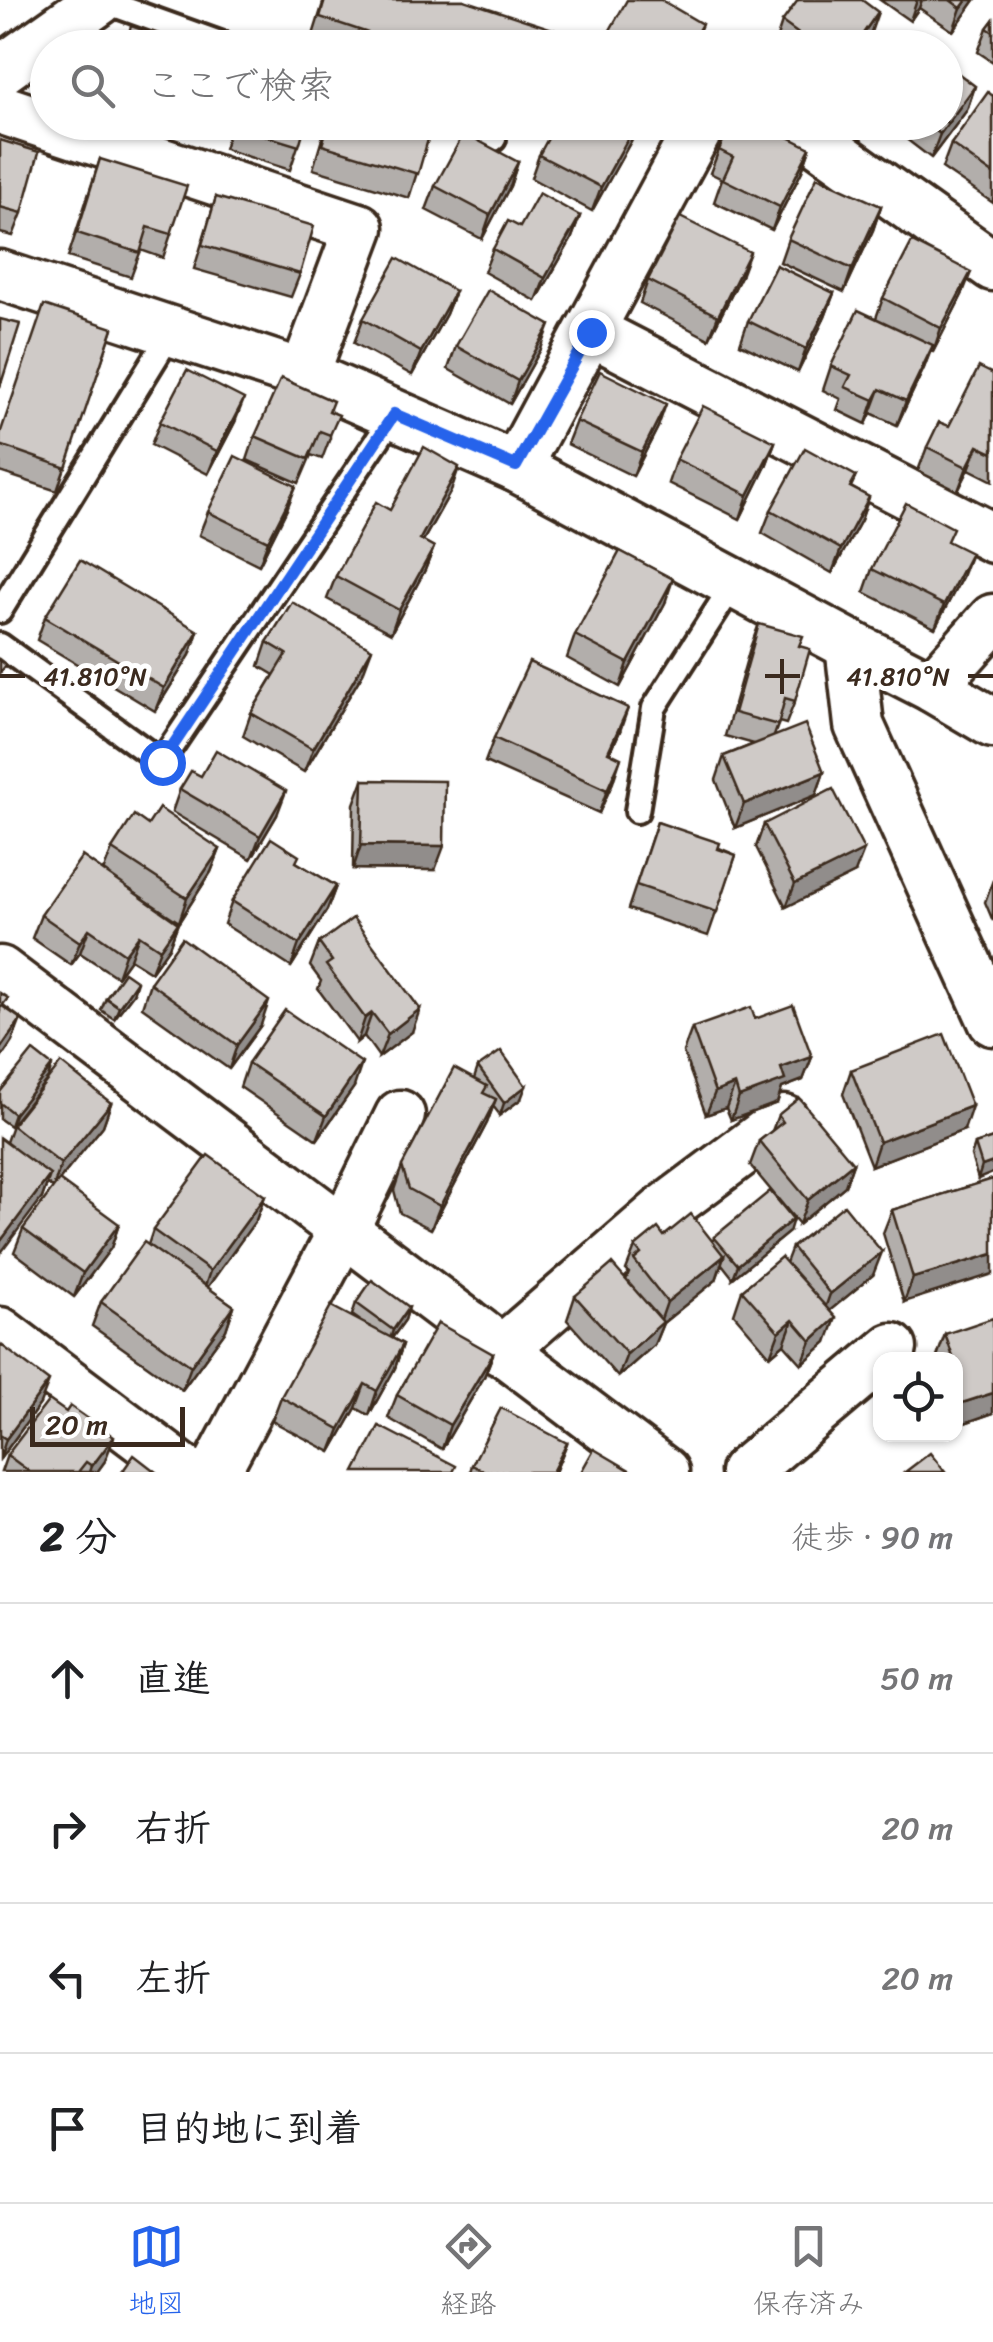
<!DOCTYPE html>
<html lang="ja">
<head>
<meta charset="utf-8">
<style>
  :root { --surface:#fff; --page:#f2f2f2; --text:#202124; --muted:#757577; --line:#e0e0e0; --accent:#2563eb }
  body { margin:0; font-family:Sriracha,"Klee One",sans-serif; background:var(--page); color:var(--text) }
  .controls { position:absolute; right:30px; bottom:30px; display:grid; overflow:hidden; border-radius:20px; box-shadow:0 2px 8px #0004 }
  .controls button { width:90px; height:90px; display:grid; place-items:center; padding:0; border:0; border-bottom:2px solid var(--line); background:var(--surface); color:var(--text); font:50px sans-serif }
  .scale { position:absolute; left:30px; bottom:25px; width:155px; box-sizing:border-box; padding-left:10px; border:5px solid #3b2a1e; border-top:0; font-size:28px; line-height:35px; white-space:nowrap; color:#3b2a1e; -webkit-text-stroke:8px #fff; paint-order:stroke }
  .stop { position:absolute; width:30px; height:30px; margin:-22px; border:8px solid #2563eb; border-radius:50%; background:#fff }
  .stop.end { background:#2563eb; border-color:#fff; box-shadow:0 2px 10px #0008 }
  .list { margin:0; padding:0; list-style:none }
  h2 { display:flex; justify-content:space-between; align-items:center; height:130px; margin:0; padding:0 40px; font-size:42px }
  h2 small { font-size:32px; font-weight:400; color:var(--muted) }
  .list li { display:grid; grid-template-columns:65px 1fr auto; gap:30px; align-items:center; box-sizing:border-box; height:150px; padding:0 40px; border-top:2px solid var(--line) }
  .list b { display:block; font-size:38px; white-space:nowrap }
  .list em { font-size:32px; font-style:normal; color:var(--muted) }
  .icon { flex:none; width:55px; height:55px; fill:none; stroke:currentColor; stroke-width:2; stroke-linecap:round; stroke-linejoin:round }
  .map { position:relative; flex:none; width:993px; height:1472px; overflow:hidden }
  .search { position:absolute; background:var(--surface); box-shadow:0 2px 8px #0004; left:30px; right:30px; top:30px; height:110px; display:flex; align-items:center; gap:25px; box-sizing:border-box; padding:0 35px; border-radius:55px; color:var(--muted); font-size:38px }
  .sheet { height:730px; background:var(--surface) }
  nav { display:flex; justify-content:space-around; align-items:center; box-sizing:border-box; height:140px; border-top:2px solid var(--line); background:var(--surface); font-size:28px; color:var(--muted) }
  nav a { display:grid; justify-items:center; gap:5px }
  nav .on { color:var(--accent) }
  .map>svg:first-child { display:block }
  .lines { fill:none; stroke-linecap:round; stroke-linejoin:round }
  .lane-casing { stroke:#3b2a1e; stroke-width:30 }
  .street-casing { stroke:#3b2a1e; stroke-width:55 }
  .lane { stroke:#fff; stroke-width:22 }
  .street { stroke:#fff; stroke-width:48 }
  .wall { fill:#b2aeab; stroke:#3b2a1e; stroke-width:2.5 }
  .shaded-wall { fill:#918d8b; stroke:#3b2a1e; stroke-width:2.5 }
  .building { fill:#cfcac7; stroke:#3b2a1e; stroke-width:2.5 }
  .route { stroke:#2563eb; stroke-width:12 }
  .ticks { fill:none; stroke:#3b2a1e; stroke-width:4 }
  .ticks-label { font-size:25px; text-anchor:middle; fill:#3b2a1e; stroke:#fff; stroke-width:10; stroke-linejoin:round; paint-order:stroke }
</style>
</head>
<body>
<div class="map">
<svg width="993" height="1472" viewBox="0 0 993 1472">
  <rect width="100%" height="100%" fill="#fff"/>
  <filter id="ink" filterUnits="userSpaceOnUse"><feTurbulence type="fractalNoise" baseFrequency=".01" numOctaves="2"/><feDisplacementMap in="SourceGraphic" scale="20" xChannelSelector="R" yChannelSelector="G"/><feConvolveMatrix kernelMatrix="1 2 1 2 8 2 1 2 1" color-interpolation-filters="sRGB"/></filter>
  <g filter="url(#ink)">
    <g class="lines">
      <defs>
        <g id="lane">
          <polyline points="100,0 234,48"/>
          <polyline points="448,122 494,139"/>
          <polyline points="0,611 172,331"/>
          <polyline points="0,645 161,762 395,414"/>
          <polyline points="637,811 654,708 734,583"/>
        </g>
        <g id="street">
          <polyline points="0,71 100,0"/>
          <polyline points="0,109 359,228 304,375"/>
          <polyline points="791,122 993,266"/>
          <polyline points="0,275 304,375 516,467 850,645 932,687 993,723"/>
          <polyline points="591,331 993,538"/>
          <polyline points="516,467 702,122"/>
          <polyline points="850,645 859,725 993,1021"/>
          <polyline points="932,687 993,619"/>
          <polyline points="0,971 664,1472"/>
          <polyline points="0,1332 186,1472"/>
          <polyline points="501,1351 665,1209 784,1120"/>
          <polyline points="215,1472 344,1229 400,1115"/>
          <polyline points="745,1472 892,1348"/>
        </g>
      </defs>
      <use href="#lane" class="lane-casing"/>
      <use href="#street" class="street-casing"/>
      <use href="#lane" class="lane"/>
      <use href="#street" class="street"/>
    </g>
    <g class="wall">
      <polygon points="324,0 464,0 567,48 309,48"/>
      <polygon points="880,0 975,0 953,31 919,8 910,21"/>
      <polygon points="993,20 993,62 978,52 987,28"/>
      <polygon points="782,22 870,35 861,48 776,48 774,46"/>
      <polygon points="975,86 967,110 931,158 884,122 946,122"/>
      <polygon points="993,96 993,203 942,168 951,144"/>
      <polygon points="232,122 306,122 290,170 224,149"/>
      <polygon points="327,122 433,122 409,198 313,169"/>
      <polygon points="743,137 810,148 802,171 772,230 714,202 722,179 710,173 719,150"/>
      <polygon points="0,140 22,213 13,236 0,233"/>
      <polygon points="631,141 592,211 531,178 539,155"/>
      <polygon points="100,159 171,234 163,258 141,250 131,277 68,257"/>
      <polygon points="518,162 510,186 482,239 426,210 435,186"/>
      <polygon points="216,197 300,274 291,297 194,269"/>
      <polygon points="881,206 873,230 844,292 780,262 788,239"/>
      <polygon points="580,216 571,240 536,301 484,272 493,249 520,227"/>
      <polygon points="741,276 709,339 640,303 648,280"/>
      <polygon points="455,291 446,314 412,375 354,343 363,319"/>
      <polygon points="834,293 825,317 798,372 740,344 748,321"/>
      <polygon points="962,295 933,352 930,351 924,368 897,425 871,413 866,424 837,410 841,399 823,390 831,366 876,318 883,298"/>
      <polygon points="113,328 57,491 0,472 0,432"/>
      <polygon points="456,346 541,349 510,404 448,369"/>
      <polygon points="993,374 993,481 969,469 958,491 918,471 927,447 949,426"/>
      <polygon points="330,411 330,438 322,459 311,455 299,483 247,460 255,436"/>
      <polygon points="576,421 658,427 633,476 567,444"/>
      <polygon points="160,422 235,422 208,474 151,445"/>
      <polygon points="775,442 766,466 740,519 668,483 676,459"/>
      <polygon points="856,476 851,487 869,497 861,520 832,573 762,533 771,510"/>
      <polygon points="451,491 423,541 434,547 425,570 391,633 327,599 336,576 390,510"/>
      <polygon points="287,509 259,565 199,535 208,512"/>
      <polygon points="872,569 962,577 935,628 864,592"/>
      <polygon points="665,603 620,687 567,658 575,635"/>
      <polygon points="45,617 198,631 190,655 155,711 37,640"/>
      <polygon points="759,624 799,646 795,701 786,724 779,722 774,736 824,772 816,795 735,828 716,780 724,756 754,744 725,736 750,648"/>
      <polygon points="267,642 363,673 304,772 243,736 251,713 274,675 259,666"/>
      <polygon points="620,731 610,753 613,782 599,813 485,762 494,738"/>
      <polygon points="201,776 277,815 251,859 172,812 180,789"/>
      <polygon points="363,780 435,870 353,869 354,804"/>
      <polygon points="657,822 736,855 708,936 628,909"/>
      <polygon points="764,824 855,873 786,907 756,847"/>
      <polygon points="148,825 220,849 211,872 179,922 126,887 178,923 169,947 151,972 130,959 117,977 80,953 71,965 32,938 41,915 103,872 112,849"/>
      <polygon points="296,862 336,886 327,910 291,967 224,924 232,901"/>
      <polygon points="993,880 993,921 985,902"/>
      <polygon points="319,943 412,1032 379,1057 364,1036 357,1042 318,989 321,981 310,966"/>
      <polygon points="150,983 261,1025 229,1069 142,1007"/>
      <polygon points="133,994 114,1019 101,1010 106,998"/>
      <polygon points="755,1019 812,1057 803,1080 782,1088 777,1103 731,1120 726,1108 706,1115 683,1052 692,1028"/>
      <polygon points="248,1063 354,1087 317,1140 240,1087"/>
      <polygon points="478,1067 521,1099 500,1115 493,1106 487,1123 431,1229 400,1213 394,1190 402,1166 474,1079"/>
      <polygon points="851,1070 964,1130 871,1166 843,1094"/>
      <polygon points="48,1078 10,1126 0,1119 0,1092"/>
      <polygon points="111,1103 103,1126 53,1188 47,1184 42,1198 6,1142 12,1125"/>
      <polygon points="778,1115 853,1163 845,1186 799,1224 750,1165 759,1141 772,1131"/>
      <polygon points="993,1138 978,1179 971,1156 975,1144"/>
      <polygon points="993,1179 904,1302 883,1233 892,1210"/>
      <polygon points="265,1196 256,1220 207,1287 234,1306 226,1330 182,1390 92,1326 101,1302 148,1245 153,1230"/>
      <polygon points="119,1224 111,1248 74,1297 14,1252 23,1229"/>
      <polygon points="789,1232 733,1278 722,1264 716,1280 663,1323 654,1345 618,1377 567,1320 575,1296 626,1280 629,1273 626,1270 635,1247 664,1236 713,1241 714,1237"/>
      <polygon points="792,1247 873,1275 829,1311 827,1342 802,1364 784,1344 770,1356 734,1314 742,1290 786,1263"/>
      <polygon points="356,1303 409,1307 405,1320 392,1338 403,1344 395,1368 369,1415 356,1408 331,1452 272,1421 281,1397 359,1320 352,1315"/>
      <polygon points="945,1334 993,1413 956,1426 956,1360 937,1360 937,1357"/>
      <polygon points="0,1344 40,1404 0,1459"/>
      <polygon points="493,1354 484,1377 442,1449 388,1418 397,1395"/>
      <polygon points="567,1443 555,1472 470,1472 472,1465"/>
      <polygon points="7,1455 105,1461 97,1472 1,1472"/>
    </g>
    <g class="shaded-wall">
      <polygon points="917,0 922,0 919,8 910,21"/>
      <polygon points="967,0 975,0 953,31 961,8"/>
      <polygon points="878,12 870,35 861,48 853,48"/>
      <polygon points="702,24 693,47 688,48"/>
      <polygon points="975,86 967,110 931,158 940,134"/>
      <polygon points="637,122 631,141 592,211 601,187"/>
      <polygon points="810,148 802,171 772,230 780,207"/>
      <polygon points="518,162 510,186 482,239 490,215"/>
      <polygon points="881,206 873,230 844,292 852,269"/>
      <polygon points="580,216 571,240 536,301 545,278"/>
      <polygon points="750,252 741,276 709,339 718,316"/>
      <polygon points="971,272 962,295 933,352 941,328"/>
      <polygon points="455,291 446,314 412,375 421,352"/>
      <polygon points="834,293 825,317 798,372 806,349"/>
      <polygon points="550,325 541,349 510,404 518,381"/>
      <polygon points="933,345 924,368 897,425 906,401"/>
      <polygon points="880,389 871,413 866,424 874,400"/>
      <polygon points="244,399 235,422 208,474 217,451"/>
      <polygon points="666,404 658,427 633,476 642,452"/>
      <polygon points="775,442 766,466 740,519 748,495"/>
      <polygon points="978,446 969,469 958,491 967,467"/>
      <polygon points="459,467 451,491 411,562 420,539"/>
      <polygon points="296,486 287,509 259,565 268,541"/>
      <polygon points="869,497 861,520 832,573 841,549"/>
      <polygon points="434,547 425,570 391,633 399,610"/>
      <polygon points="971,553 962,577 935,628 944,605"/>
      <polygon points="673,579 665,603 620,687 628,663"/>
      <polygon points="198,631 190,655 155,711 164,688"/>
      <polygon points="372,649 363,673 304,772 313,749"/>
      <polygon points="628,708 620,731 599,776 608,752"/>
      <polygon points="621,758 613,782 599,813 607,790"/>
      <polygon points="824,772 816,795 735,828 744,804"/>
      <polygon points="286,791 277,815 251,859 260,836"/>
      <polygon points="361,845 444,846 435,870 353,869"/>
      <polygon points="220,849 211,872 179,922 187,898"/>
      <polygon points="864,850 855,873 786,907 795,884"/>
      <polygon points="336,886 327,910 291,967 299,944"/>
      <polygon points="178,923 169,947 151,972 160,949"/>
      <polygon points="89,929 80,953 71,965 80,942"/>
      <polygon points="139,935 130,959 117,977 125,954"/>
      <polygon points="137,981 133,994 114,1019 119,1007"/>
      <polygon points="269,1001 261,1025 229,1069 237,1045"/>
      <polygon points="420,1009 412,1032 379,1057 388,1034"/>
      <polygon points="372,1013 364,1036 357,1042 365,1018"/>
      <polygon points="21,1019 12,1042 0,1060 0,1049"/>
      <polygon points="812,1057 803,1080 782,1088 777,1103 731,1120 739,1097 781,1068"/>
      <polygon points="362,1063 354,1087 317,1140 326,1116"/>
      <polygon points="52,1066 48,1078 10,1126 14,1114"/>
      <polygon points="735,1084 726,1108 706,1115 715,1092"/>
      <polygon points="526,1086 521,1099 500,1115 504,1103"/>
      <polygon points="496,1099 487,1123 431,1229 440,1206"/>
      <polygon points="111,1103 103,1126 53,1188 61,1164"/>
      <polygon points="972,1106 964,1130 871,1166 879,1142"/>
      <polygon points="993,1162 993,1173 978,1179 982,1166"/>
      <polygon points="853,1163 845,1186 799,1224 808,1200"/>
      <polygon points="50,1175 42,1198 0,1254 0,1242"/>
      <polygon points="265,1196 256,1220 202,1295 210,1271"/>
      <polygon points="793,1219 789,1232 733,1278 738,1265"/>
      <polygon points="119,1224 111,1248 74,1297 83,1273"/>
      <polygon points="882,1252 873,1275 822,1317 830,1294"/>
      <polygon points="993,1254 993,1274 904,1302 913,1278"/>
      <polygon points="724,1256 716,1280 663,1323 654,1345 618,1377 627,1354 659,1325 667,1302"/>
      <polygon points="234,1306 226,1330 182,1390 191,1366"/>
      <polygon points="409,1307 405,1320 389,1342 393,1330"/>
      <polygon points="836,1318 827,1342 802,1364 811,1341"/>
      <polygon points="793,1320 784,1344 770,1356 779,1332"/>
      <polygon points="403,1344 395,1368 369,1415 377,1391"/>
      <polygon points="493,1354 484,1377 442,1449 450,1425"/>
      <polygon points="49,1381 40,1404 0,1459 6,1439"/>
      <polygon points="365,1384 356,1408 331,1452 340,1429"/>
      <polygon points="993,1393 993,1413 956,1426 956,1415 959,1404"/>
      <polygon points="114,1437 105,1461 97,1472 90,1472 92,1466"/>
      <polygon points="567,1443 555,1472 552,1472"/>
    </g>
    <g class="building">
      <polygon points="325,0 464,0 571,35 567,48 413,48 320,17"/>
      <polygon points="627,0 661,0 702,24 688,48 600,48"/>
      <polygon points="798,0 862,0 878,12 853,48 818,48 782,22"/>
      <polygon points="950,0 967,0 961,8"/>
      <polygon points="993,20 993,32 987,28"/>
      <polygon points="131,26 196,48 124,48"/>
      <polygon points="890,33 908,46 907,48 880,48"/>
      <polygon points="946,64 975,86 940,134 924,122 946,122"/>
      <polygon points="988,92 993,96 993,174 951,144"/>
      <polygon points="234,122 306,122 299,146 233,126"/>
      <polygon points="329,122 433,122 418,174 322,145"/>
      <polygon points="557,122 637,122 601,187 539,155"/>
      <polygon points="750,122 759,122 810,148 780,207 723,179 733,157 719,150 728,130 743,137"/>
      <polygon points="464,133 518,162 490,215 435,186"/>
      <polygon points="0,140 39,152 22,213 0,207"/>
      <polygon points="100,159 187,186 171,234 148,227 140,253 77,233"/>
      <polygon points="817,177 881,206 852,269 788,239"/>
      <polygon points="539,193 580,216 545,278 493,249 508,221 520,227"/>
      <polygon points="216,197 314,226 300,274 202,245"/>
      <polygon points="680,217 750,252 718,316 648,280"/>
      <polygon points="912,242 971,272 941,328 883,298"/>
      <polygon points="397,258 455,291 421,352 363,319"/>
      <polygon points="776,265 834,293 806,349 748,321"/>
      <polygon points="488,290 550,325 518,381 456,346"/>
      <polygon points="44,305 113,328 66,468 0,445 0,434"/>
      <polygon points="858,310 933,345 906,401 880,389 874,400 845,387 851,375 831,366"/>
      <polygon points="0,319 20,324 0,387"/>
      <polygon points="979,367 993,374 993,453 978,446 967,467 927,447 939,422 949,426"/>
      <polygon points="187,370 244,399 217,451 160,422"/>
      <polygon points="600,371 666,404 642,452 576,421"/>
      <polygon points="281,378 333,401 329,411 339,415 330,435 320,431 308,459 255,436"/>
      <polygon points="703,406 775,442 748,495 676,459"/>
      <polygon points="424,447 459,467 420,539 434,547 399,610 336,576 376,502 390,510"/>
      <polygon points="805,448 856,476 850,487 869,497 841,549 771,510"/>
      <polygon points="235,456 296,486 268,541 208,512"/>
      <polygon points="906,503 953,528 947,541 971,553 944,605 872,569"/>
      <polygon points="620,551 673,579 628,663 575,635"/>
      <polygon points="80,560 198,631 164,688 45,617"/>
      <polygon points="292,602 372,649 313,749 251,713 287,654 267,642"/>
      <polygon points="759,624 803,636 799,646 810,649 795,701 785,698 778,725 734,713"/>
      <polygon points="0,660 6,665 0,673"/>
      <polygon points="529,662 628,708 608,752 621,758 607,790 494,738"/>
      <polygon points="805,724 824,772 744,804 724,756"/>
      <polygon points="216,750 286,791 260,836 180,789 191,771 201,776"/>
      <polygon points="363,780 445,781 444,846 361,845"/>
      <polygon points="833,789 864,850 795,884 764,824"/>
      <polygon points="159,808 220,849 187,898 112,849 134,815 148,825"/>
      <polygon points="657,822 720,843 718,849 736,855 717,912 636,885"/>
      <polygon points="271,838 299,856 296,862 336,886 299,944 232,901"/>
      <polygon points="82,856 178,923 160,949 139,935 125,954 89,929 80,942 41,915"/>
      <polygon points="353,918 420,1009 388,1034 372,1013 365,1018 326,965 332,961 319,943"/>
      <polygon points="182,938 269,1001 237,1045 150,983"/>
      <polygon points="124,972 137,981 119,1007 106,998"/>
      <polygon points="0,993 8,998 2,1006 21,1019 0,1049"/>
      <polygon points="793,1005 812,1057 781,1068 785,1080 739,1097 735,1084 715,1092 692,1028 751,1007 755,1019"/>
      <polygon points="285,1010 362,1063 326,1116 248,1063"/>
      <polygon points="944,1034 972,1106 879,1142 851,1070"/>
      <polygon points="33,1051 52,1066 14,1114 0,1103 0,1092"/>
      <polygon points="501,1051 526,1086 504,1103 478,1067"/>
      <polygon points="61,1063 111,1103 61,1164 12,1125"/>
      <polygon points="454,1068 487,1086 483,1093 496,1099 440,1206 409,1189 402,1166"/>
      <polygon points="799,1098 853,1163 808,1200 759,1141 783,1122 778,1115"/>
      <polygon points="0,1138 50,1175 0,1242"/>
      <polygon points="993,1138 993,1162 982,1166 975,1144"/>
      <polygon points="208,1155 265,1196 210,1271 153,1230"/>
      <polygon points="993,1179 993,1254 913,1278 892,1210"/>
      <polygon points="59,1180 119,1224 83,1273 23,1229"/>
      <polygon points="770,1191 793,1219 738,1265 714,1237"/>
      <polygon points="844,1205 882,1252 830,1294 792,1247"/>
      <polygon points="691,1214 724,1256 667,1302 634,1260 641,1254 635,1247 658,1228 664,1236"/>
      <polygon points="144,1242 234,1306 191,1366 101,1302"/>
      <polygon points="781,1257 836,1318 811,1341 793,1320 779,1332 742,1290"/>
      <polygon points="612,1264 663,1322 627,1354 575,1296"/>
      <polygon points="372,1280 409,1307 393,1330 356,1303"/>
      <polygon points="331,1306 403,1344 377,1391 365,1384 340,1429 281,1397"/>
      <polygon points="993,1318 993,1393 959,1404 956,1393 956,1368 957,1367 956,1360 954,1360 945,1334"/>
      <polygon points="438,1323 493,1354 450,1425 397,1395"/>
      <polygon points="0,1344 49,1381 6,1439 0,1435"/>
      <polygon points="49,1400 66,1412 70,1406 114,1437 92,1466 86,1462 78,1472 30,1472 7,1455"/>
      <polygon points="501,1408 567,1443 552,1472 486,1472 472,1465"/>
      <polygon points="379,1426 456,1466 453,1472 355,1472"/>
      <polygon points="594,1449 633,1472 581,1472"/>
      <polygon points="930,1453 945,1472 905,1472"/>
      <polygon points="134,1455 156,1472 122,1472"/>
    </g>
  </g>
  <g class="lines" filter="url(#ink)">
    <polyline class="route" points="162,762 394,414 516,466 591,332"/>
  </g>
  <path class="ticks" d="M782,659V694M0,676H25M765,676H800M968,676H993"/>
  <g class="ticks-label">
    <text x="95" y="685">41.810°N</text>
    <text x="898" y="685">41.810°N</text>
  </g>
</svg>
<div class="controls">
<button><svg class="icon" aria-label="locate" viewBox="0 0 24 24"><circle cx="12" cy="12" r="6"/><path d="M12 2v4M12 18v4M2 12h4M18 12h4"/></svg></button>
</div>
<div class="scale">20 m</div>
<div class="stop" style="left:162px;top:762px"></div>
<div class="stop end" style="left:591px;top:332px"></div>
<div class="search"><svg class="icon" aria-label="search" viewBox="0 0 24 24"><circle cx="10" cy="10" r="6"/><path d="M15 15l6 6"/></svg>ここで検索</div>
</div>
<section class="sheet">
<h2>2 分<small>徒歩 · 90 m</small></h2>
<ul class="list">
<li><svg class="icon" aria-label="ahead" viewBox="0 0 24 24"><path d="M12 20V5M6 11l6-6 6 6"/></svg><div><b>直進</b></div><em>50 m</em></li>
<li><svg class="icon" aria-label="right" viewBox="0 0 24 24"><path d="M7 20v-9h11M14 6l5 5-5 5"/></svg><div><b>右折</b></div><em>20 m</em></li>
<li><svg class="icon" aria-label="left" viewBox="0 0 24 24"><path d="M17 20v-9H6M10 6l-5 5 5 5"/></svg><div><b>左折</b></div><em>20 m</em></li>
<li><svg class="icon" aria-label="arrive" viewBox="0 0 24 24"><path d="M6 21V4h12l-3 4 3 4H6"/></svg><div><b>目的地に到着</b></div></li>
</ul>
</section>
<nav>
<a class="on"><svg class="icon" aria-label="map" viewBox="0 0 24 24"><path d="M3 6l6-2 6 2 6-2v14l-6 2-6-2-6 2zM9 4v14M15 6v14"/></svg>地図</a>
<a><svg class="icon" aria-label="directions" viewBox="0 0 24 24"><path d="M12 3l9 9-9 9-9-9zM9 14v-3h6M13 9l2 2-2 2"/></svg>経路</a>
<a><svg class="icon" aria-label="saved" viewBox="0 0 24 24"><path d="M7 4h10v16l-5-4-5 4z"/></svg>保存済み</a>
</nav>
</body>
</html>
